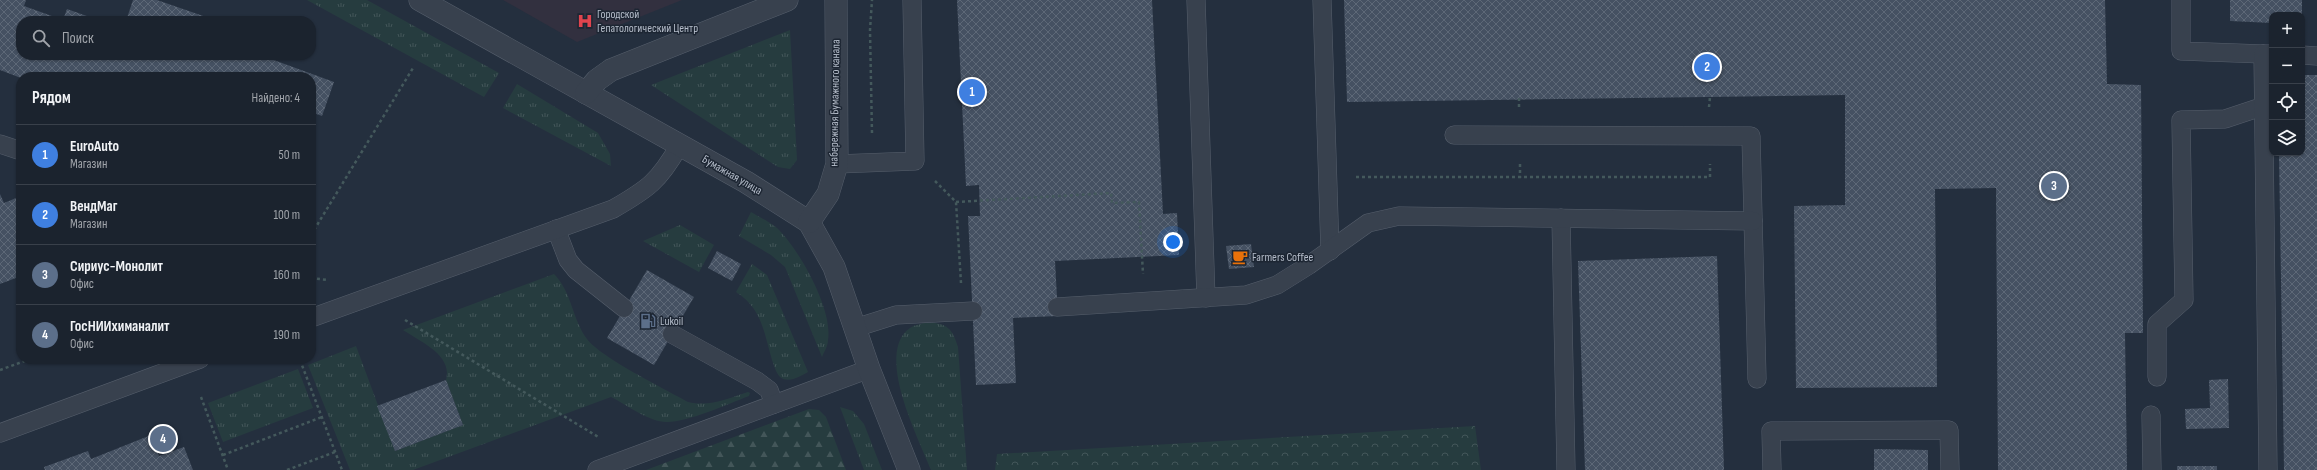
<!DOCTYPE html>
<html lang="ru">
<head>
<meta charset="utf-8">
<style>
  :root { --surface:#1b232e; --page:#282f3a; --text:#f1f3f6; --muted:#a0a4aa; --line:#39404a; --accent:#8ab4f8 }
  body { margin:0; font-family:"Sofia Sans Condensed",sans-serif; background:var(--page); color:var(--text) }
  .controls { position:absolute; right:12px; top:12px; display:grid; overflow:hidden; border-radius:8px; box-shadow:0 1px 3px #0004 }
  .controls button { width:36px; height:36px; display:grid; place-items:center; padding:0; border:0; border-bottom:1px solid var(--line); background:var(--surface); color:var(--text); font:20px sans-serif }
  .you { position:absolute; left:1173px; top:242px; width:14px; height:14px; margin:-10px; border:3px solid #fff; border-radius:50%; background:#1a73e8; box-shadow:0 0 0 6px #1a73e833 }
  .badge { display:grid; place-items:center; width:26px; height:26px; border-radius:50%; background:var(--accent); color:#fff; font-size:13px; font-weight:700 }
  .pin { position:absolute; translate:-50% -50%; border:2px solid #fff; box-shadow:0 1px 4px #0006 }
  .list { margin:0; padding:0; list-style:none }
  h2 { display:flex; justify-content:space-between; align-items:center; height:52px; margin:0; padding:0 16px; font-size:17px }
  h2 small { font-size:13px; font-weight:400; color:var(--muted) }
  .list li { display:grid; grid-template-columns:26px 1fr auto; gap:12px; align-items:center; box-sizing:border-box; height:60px; padding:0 16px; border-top:1px solid var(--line) }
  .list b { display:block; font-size:15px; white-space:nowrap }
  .list p { margin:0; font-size:13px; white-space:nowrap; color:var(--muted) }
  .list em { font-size:13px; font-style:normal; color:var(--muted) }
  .icon { flex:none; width:22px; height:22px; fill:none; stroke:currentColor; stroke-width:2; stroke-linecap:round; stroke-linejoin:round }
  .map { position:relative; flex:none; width:2317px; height:470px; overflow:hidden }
  .search { position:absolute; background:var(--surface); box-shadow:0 1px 3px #0004; left:16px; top:16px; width:300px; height:44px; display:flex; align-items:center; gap:10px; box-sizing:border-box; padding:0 14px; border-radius:16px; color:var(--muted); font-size:15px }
  .panel { position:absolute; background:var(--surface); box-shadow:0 1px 3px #0004; left:16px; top:72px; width:300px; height:292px; border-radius:16px }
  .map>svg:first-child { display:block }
  .medical { fill:#32303f }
  .grass { fill:url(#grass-tufts) }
  .forest { fill:url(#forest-firs) }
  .park { fill:url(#park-crowns) }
  .building { fill:url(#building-cross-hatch) }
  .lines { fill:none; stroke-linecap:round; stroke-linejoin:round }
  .lane-casing { stroke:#565f6c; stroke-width:19 }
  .street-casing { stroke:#565f6c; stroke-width:23 }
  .path { stroke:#44595c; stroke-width:2.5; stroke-dasharray:3 3; stroke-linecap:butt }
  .lane { stroke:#38414e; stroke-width:18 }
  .street { stroke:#38414e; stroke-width:22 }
  .labels { text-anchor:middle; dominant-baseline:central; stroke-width:3; stroke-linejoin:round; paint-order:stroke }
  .poi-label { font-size:12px; fill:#b4bcc9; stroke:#1d2633; text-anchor:start }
  .street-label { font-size:12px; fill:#b4bcc9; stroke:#1d2633 }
</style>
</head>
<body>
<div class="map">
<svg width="2317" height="470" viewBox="0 0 2317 470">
  <defs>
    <pattern id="grass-tufts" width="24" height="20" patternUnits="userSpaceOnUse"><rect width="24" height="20" fill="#263c3f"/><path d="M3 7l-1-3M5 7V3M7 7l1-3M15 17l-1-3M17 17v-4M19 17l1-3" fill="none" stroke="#435659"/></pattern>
    <pattern id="forest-firs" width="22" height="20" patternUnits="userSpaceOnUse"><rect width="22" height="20" fill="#263c3f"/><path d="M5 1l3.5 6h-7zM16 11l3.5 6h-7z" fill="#435659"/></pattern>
    <pattern id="park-crowns" width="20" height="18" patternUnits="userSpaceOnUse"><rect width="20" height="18" fill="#263c3f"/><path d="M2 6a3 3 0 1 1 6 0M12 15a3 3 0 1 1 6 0" fill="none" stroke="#435659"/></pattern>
    <pattern id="building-cross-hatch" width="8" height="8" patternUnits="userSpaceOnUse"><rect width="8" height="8" fill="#455162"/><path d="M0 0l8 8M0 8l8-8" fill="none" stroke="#5d6877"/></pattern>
  </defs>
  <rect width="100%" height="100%" fill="#242f3e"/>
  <polygon class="medical" points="503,0 682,0 577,42"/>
  <g class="grass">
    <polygon points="307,0 367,0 499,73 484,97"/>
    <polygon points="790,30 797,160 790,169 778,167 651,85"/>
    <polygon points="517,84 598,133 610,154 611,166 503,108"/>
    <path d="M751,212C759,217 770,222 777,228C799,249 833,309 828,340C828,346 824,352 822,357L785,267L771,255L739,236Z"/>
    <polygon points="680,225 714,245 699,272 643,241"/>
    <path d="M752,264L767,275L808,372C800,376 789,384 780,377C776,373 774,365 772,360C764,333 762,308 736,292Z"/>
    <path d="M554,274C572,292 572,319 587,339C600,357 665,389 688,402C710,407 727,399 748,392L750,393L749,396C728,404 688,422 667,422C649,422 627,405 611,397L413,470H350L308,365L356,346L395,451L463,425L446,380C453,355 421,342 403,330Z"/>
    <path d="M927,322C948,324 952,328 958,347L967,470H931C919,439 874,353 910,328C914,325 922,324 927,322Z"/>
    <polygon points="298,369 313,408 223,442 208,403"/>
    <polygon points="840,407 853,411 864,424 882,470 864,470"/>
  </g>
  <polygon class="forest" points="809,409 819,410 826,417 846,470 646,470"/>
  <polygon class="park" points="1475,426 1481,470 995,470 997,454"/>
  <g class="building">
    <polygon points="0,0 26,0 24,6 63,20 67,9 101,21 21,21 21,55 260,55 334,82 322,116 311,112 311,77 117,77 108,74 107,77 21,78 0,70"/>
    <polygon points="133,0 157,0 209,18 208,21 126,21"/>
    <polygon points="957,0 1152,0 1163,214 1177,213 1179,255 1055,261 1058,316 1013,318 1016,383 976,385 968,216 980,216 979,185 966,186"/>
    <polygon points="1344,0 2105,0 2107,84 2141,85 2143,333 2125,333 2127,470 1998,470 1996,188 1935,189 1937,387 1796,388 1794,206 1845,205 1845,95 1347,102"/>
    <polygon points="2230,0 2302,0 2302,15 2272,15 2272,23 2230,21"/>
    <polygon points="2302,75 2317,75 2317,470 2284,470 2279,153 2302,153"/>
    <polygon points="0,194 4,203 21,196 21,276 0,284"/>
    <polygon points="1251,244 1254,267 1229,269 1226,246"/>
    <polygon points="717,251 741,264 732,281 708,268"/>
    <polygon points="1717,256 1724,470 1585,470 1578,261"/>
    <polygon points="647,270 694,297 654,365 607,338"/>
    <polygon points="2228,379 2229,428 2186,429 2185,409 2210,408 2209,380"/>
    <polygon points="446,380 463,425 395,451 377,406"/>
    <polygon points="151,435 159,456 184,447 193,470 45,470 44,467 88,451 91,459"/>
    <polygon points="1874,449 1928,450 1928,470 1874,470"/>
    <rect x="2177" y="466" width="40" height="4"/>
  </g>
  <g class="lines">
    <defs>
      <g id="lane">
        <polyline points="1196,0 1206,298"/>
        <polyline points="1322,0 1330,251"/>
        <polyline points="2181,0 2181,51 2263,54"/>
        <polyline points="2302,55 2317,56"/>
        <polyline points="1454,135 1751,136 1757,379"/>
        <polyline points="0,144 21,151"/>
        <polyline points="837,164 915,161 912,0"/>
        <polyline points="1561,218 1566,470"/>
        <polyline points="556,229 568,260 576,270 624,308"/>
        <polyline points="1057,307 1246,295 1277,285 1309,265 1368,223 1399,216 1753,221"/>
        <path d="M311,318L613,209C648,189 659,181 679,146"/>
        <polyline points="855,328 896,315 973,311"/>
        <polyline points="672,334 757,381 769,390 774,404"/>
        <polyline points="2157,377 2157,324 2184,300 2181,120 2225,119 2264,106"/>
        <polyline points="2151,415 2152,470"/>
        <polyline points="0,433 200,359"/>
        <polyline points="597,470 869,369"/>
        <polyline points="1772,470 1771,431 1949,430 1950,470"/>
        <polyline points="2268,470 2263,54 2272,54"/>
      </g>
      <g id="street">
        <polyline points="420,0 746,182 809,222 834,267 869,369 909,470"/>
        <polyline points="586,93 597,80 611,70 787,0"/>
        <polyline points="809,222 828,194 837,164 836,0"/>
      </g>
    </defs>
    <use href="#lane" class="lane-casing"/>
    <use href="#street" class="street-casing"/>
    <g class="path">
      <polyline points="1519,98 1519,107"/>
      <polyline points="1709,107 1710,97"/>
      <polyline points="872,133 870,30 872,0"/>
      <polyline points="1520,164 1520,178"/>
      <polyline points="1356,177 1710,177 1710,164"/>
      <polyline points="935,181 956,202 961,283"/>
      <polyline points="956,202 1111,193 1112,203 1139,202 1143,274"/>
      <polyline points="311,235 413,68"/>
      <polyline points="311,278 328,280"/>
      <polyline points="405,320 600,438"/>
      <polyline points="300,360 342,470"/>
      <polyline points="0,370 30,359"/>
      <polyline points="201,397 228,470"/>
      <polyline points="223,455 322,417"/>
      <polyline points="287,470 335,452"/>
    </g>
    <use href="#lane" class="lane"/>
    <use href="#street" class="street"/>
  </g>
  <defs>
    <symbol id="hospital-bare" viewBox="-9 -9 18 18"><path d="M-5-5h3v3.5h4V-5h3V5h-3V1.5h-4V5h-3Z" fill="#e0444e" stroke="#1d2633" stroke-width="2.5" paint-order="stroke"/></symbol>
    <symbol id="cafe-bare" viewBox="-9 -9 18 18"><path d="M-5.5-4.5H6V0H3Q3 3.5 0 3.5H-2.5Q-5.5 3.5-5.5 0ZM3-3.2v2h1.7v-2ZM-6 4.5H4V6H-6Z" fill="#e8710a" stroke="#1d2633" stroke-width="2.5" paint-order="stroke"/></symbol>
    <symbol id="fuel-bare" viewBox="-9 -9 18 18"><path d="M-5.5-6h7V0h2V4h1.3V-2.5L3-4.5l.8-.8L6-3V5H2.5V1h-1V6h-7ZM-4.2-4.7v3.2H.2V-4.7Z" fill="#5c6f8a" stroke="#1d2633" stroke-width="2.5" paint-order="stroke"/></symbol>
  </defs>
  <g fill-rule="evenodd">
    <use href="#hospital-bare" x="574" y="10" width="22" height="22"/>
    <use href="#cafe-bare" x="1229" y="246" width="22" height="22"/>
    <use href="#fuel-bare" x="637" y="310" width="22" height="22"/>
  </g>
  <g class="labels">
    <g class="poi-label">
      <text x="597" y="14">Городской<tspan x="597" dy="14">Гепатологический Центр</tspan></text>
      <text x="1252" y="257">Farmers Coffee</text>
      <text x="660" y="321">Lukoil</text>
    </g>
    <g class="street-label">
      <text transform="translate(835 103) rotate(-89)">набережная Бумажного канала</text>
      <text transform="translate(732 175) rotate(30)">Бумажная улица</text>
    </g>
  </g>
</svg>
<div class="controls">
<button>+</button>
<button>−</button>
<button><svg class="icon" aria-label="locate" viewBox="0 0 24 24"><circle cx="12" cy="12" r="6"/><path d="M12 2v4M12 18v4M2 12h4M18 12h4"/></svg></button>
<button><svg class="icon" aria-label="layers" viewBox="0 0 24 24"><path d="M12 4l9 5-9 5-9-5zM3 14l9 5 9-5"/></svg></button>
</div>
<div class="you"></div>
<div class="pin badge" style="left:972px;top:92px;background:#3f7fe0">1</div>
<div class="pin badge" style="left:1707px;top:67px;background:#3f7fe0">2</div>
<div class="pin badge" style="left:2054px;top:186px;background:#5c6f8a">3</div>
<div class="pin badge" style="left:163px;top:439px;background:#5c6f8a">4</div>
<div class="search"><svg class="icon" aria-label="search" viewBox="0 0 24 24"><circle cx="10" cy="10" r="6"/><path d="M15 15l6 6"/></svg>Поиск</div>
<section class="panel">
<h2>Рядом<small>Найдено: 4</small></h2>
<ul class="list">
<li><span class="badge" style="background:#3f7fe0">1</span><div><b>EuroAuto</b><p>Магазин</p></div><em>50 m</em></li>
<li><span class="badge" style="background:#3f7fe0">2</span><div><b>ВендМаг</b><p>Магазин</p></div><em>100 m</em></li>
<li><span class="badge" style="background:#5c6f8a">3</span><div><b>Сириус-Монолит</b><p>Офис</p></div><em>160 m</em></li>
<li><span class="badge" style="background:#5c6f8a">4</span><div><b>ГосНИИхиманалит</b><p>Офис</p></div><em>190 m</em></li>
</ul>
</section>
</div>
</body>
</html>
